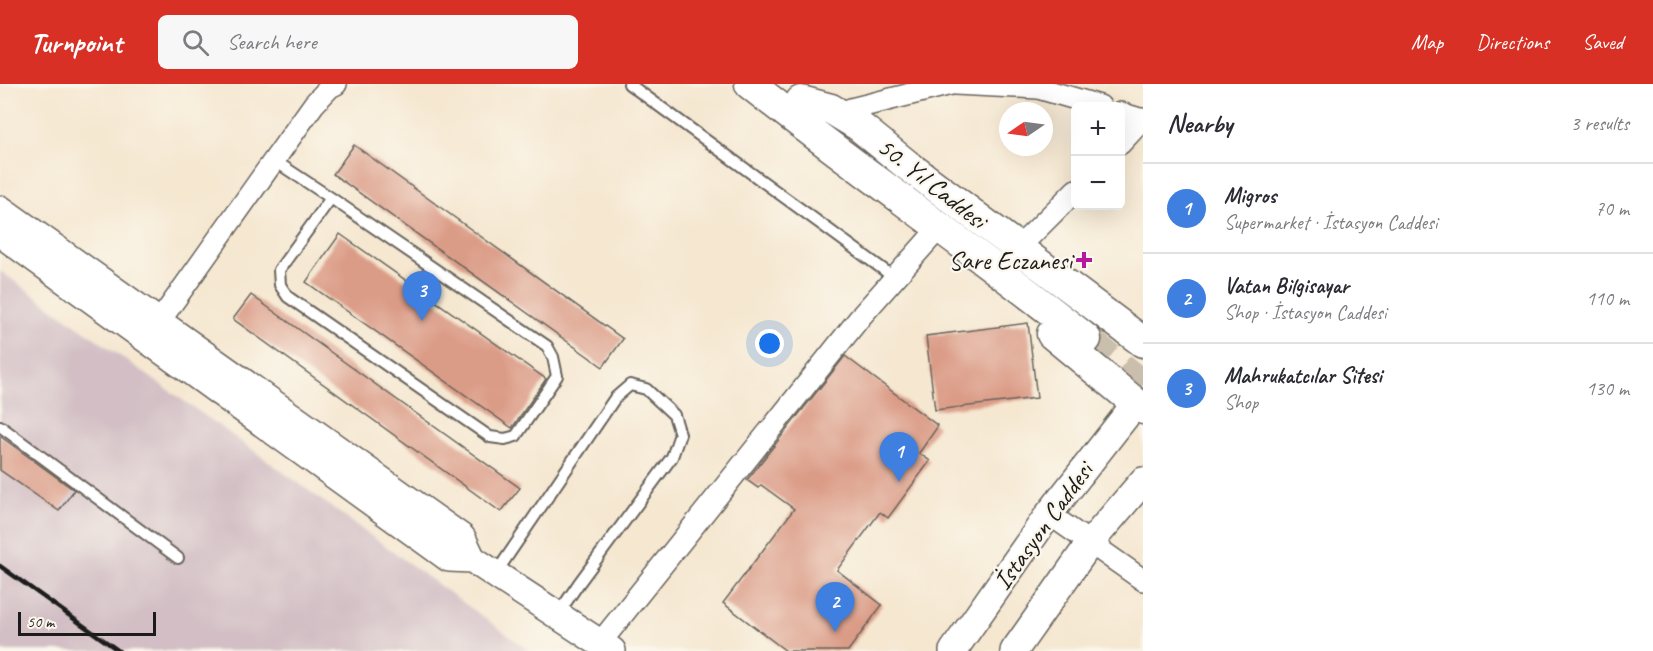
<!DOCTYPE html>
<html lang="en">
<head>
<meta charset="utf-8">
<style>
  :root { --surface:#fff; --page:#f7f7f7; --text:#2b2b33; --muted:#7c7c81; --line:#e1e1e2; --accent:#d93025 }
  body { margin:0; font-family:Caveat,sans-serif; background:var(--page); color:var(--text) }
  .controls { position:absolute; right:18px; top:18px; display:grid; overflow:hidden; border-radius:9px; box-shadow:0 6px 24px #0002 }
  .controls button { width:54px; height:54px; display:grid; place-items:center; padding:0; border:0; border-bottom:2px solid var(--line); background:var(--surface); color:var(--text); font:30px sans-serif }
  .compass { position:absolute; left:999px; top:18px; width:54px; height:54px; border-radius:50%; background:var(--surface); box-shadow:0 6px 24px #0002; rotate:257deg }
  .scale { position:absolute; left:18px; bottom:15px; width:138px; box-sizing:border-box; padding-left:6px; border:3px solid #1c1c1c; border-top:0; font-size:16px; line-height:21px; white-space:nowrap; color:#1c1c1c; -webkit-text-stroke:4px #fbf7ec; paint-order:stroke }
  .you { position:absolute; left:770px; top:260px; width:21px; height:21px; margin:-15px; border:4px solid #fff; border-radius:50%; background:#1a73e8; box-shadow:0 0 0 9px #1a73e833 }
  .badge { display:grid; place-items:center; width:39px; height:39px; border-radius:50%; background:var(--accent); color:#fff; font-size:20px; font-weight:700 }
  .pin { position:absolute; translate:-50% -50px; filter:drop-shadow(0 2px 3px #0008) }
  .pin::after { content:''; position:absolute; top:32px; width:21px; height:18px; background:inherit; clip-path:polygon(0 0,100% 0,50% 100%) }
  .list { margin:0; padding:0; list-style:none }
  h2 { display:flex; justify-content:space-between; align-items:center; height:78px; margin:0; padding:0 24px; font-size:26px }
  h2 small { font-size:20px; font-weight:400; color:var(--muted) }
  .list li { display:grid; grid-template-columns:39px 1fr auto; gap:18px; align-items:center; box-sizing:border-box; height:90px; padding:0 24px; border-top:2px solid var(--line) }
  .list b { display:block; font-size:22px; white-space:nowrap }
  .list p { margin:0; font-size:20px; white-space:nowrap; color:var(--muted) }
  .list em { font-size:20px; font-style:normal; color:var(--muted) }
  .icon { flex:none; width:33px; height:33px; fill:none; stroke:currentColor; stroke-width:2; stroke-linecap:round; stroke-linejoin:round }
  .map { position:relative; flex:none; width:1143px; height:567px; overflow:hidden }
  header { display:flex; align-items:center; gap:36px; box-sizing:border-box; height:84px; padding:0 30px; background:var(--accent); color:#fff }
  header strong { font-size:28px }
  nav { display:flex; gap:33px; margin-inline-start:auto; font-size:21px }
  .search { width:420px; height:54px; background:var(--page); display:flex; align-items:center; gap:15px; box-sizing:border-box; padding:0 21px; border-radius:9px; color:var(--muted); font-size:22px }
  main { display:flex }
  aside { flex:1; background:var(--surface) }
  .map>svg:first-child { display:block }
  .industrial { fill:#d2bec4 }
  .building { fill:#db9c87 }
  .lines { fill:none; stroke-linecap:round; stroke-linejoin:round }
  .secondary-tunnel { stroke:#cabeac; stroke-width:30; stroke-dasharray:30 15; stroke-linecap:butt }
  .service-casing { stroke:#68635b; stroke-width:14 }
  .minor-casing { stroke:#68635b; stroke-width:24 }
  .tertiary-casing { stroke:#68635b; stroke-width:30 }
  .secondary-casing { stroke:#68635b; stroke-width:33 }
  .service { stroke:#fff; stroke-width:10 }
  .minor { stroke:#fff; stroke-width:21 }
  .tertiary { stroke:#fff; stroke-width:27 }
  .secondary { stroke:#fff; stroke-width:30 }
  .rail { stroke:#1c1c1c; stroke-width:4.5 }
  .poi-dot { fill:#b5179e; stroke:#fbf7ec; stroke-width:2 }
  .labels { text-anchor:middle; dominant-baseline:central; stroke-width:4.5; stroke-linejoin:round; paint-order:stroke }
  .street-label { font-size:26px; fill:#1c1c1c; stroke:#fbf7ec }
  .poi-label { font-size:26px; fill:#1c1c1c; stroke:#fbf7ec; text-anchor:end }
</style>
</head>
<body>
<header>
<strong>Turnpoint</strong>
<div class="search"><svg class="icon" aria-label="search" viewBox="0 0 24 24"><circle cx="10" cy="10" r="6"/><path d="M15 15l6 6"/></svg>Search here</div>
<nav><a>Map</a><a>Directions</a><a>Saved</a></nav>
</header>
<main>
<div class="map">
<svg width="1143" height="567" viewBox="0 0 1143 567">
  <rect width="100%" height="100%" fill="#fbf7ec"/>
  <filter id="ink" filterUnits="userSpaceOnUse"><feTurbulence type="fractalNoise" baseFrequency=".0167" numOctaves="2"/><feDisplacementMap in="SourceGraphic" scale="12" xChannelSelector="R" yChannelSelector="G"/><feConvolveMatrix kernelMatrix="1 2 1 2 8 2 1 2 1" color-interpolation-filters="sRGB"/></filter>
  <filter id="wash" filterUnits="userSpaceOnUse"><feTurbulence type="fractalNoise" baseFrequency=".008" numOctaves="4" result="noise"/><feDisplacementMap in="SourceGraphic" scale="24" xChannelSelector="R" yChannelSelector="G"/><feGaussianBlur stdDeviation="1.35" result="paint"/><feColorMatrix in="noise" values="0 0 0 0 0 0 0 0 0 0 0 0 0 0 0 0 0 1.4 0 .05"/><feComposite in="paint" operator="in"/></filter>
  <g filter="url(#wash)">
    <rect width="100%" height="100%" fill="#f5e7d0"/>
    <polygon class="industrial" points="0,187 218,341 530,567 0,567"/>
    <g id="blocks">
      <g class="building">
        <polygon points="354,61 623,255 603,283 333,90"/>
        <polygon points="340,150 546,295 512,344 306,198"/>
        <polygon points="251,211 520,404 501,428 233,235"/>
        <polygon points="1028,239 1037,314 935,326 926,252"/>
        <polygon points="845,272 938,342 919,369 930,377 888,434 880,428 837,486 882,521 848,567 786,567 723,519 794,425 761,401 758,404 747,396"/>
        <polygon points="0,352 74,406 59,427 0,386"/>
      </g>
    </g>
  </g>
  <g filter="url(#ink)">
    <use href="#blocks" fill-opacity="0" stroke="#68635b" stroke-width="1.5"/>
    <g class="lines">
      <polyline class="secondary-tunnel" points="1086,255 1143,301"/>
      <defs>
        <g id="service">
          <polyline points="629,0 895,194"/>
          <polyline points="275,77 331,114 547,262 553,273 557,292 516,352 505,355 490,353 288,213 280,201 279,186 331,114"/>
          <polyline points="0,342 178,474"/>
          <polyline points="496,489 615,314 630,301 646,305 674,331 680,350 672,373 579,499 558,530"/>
        </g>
        <g id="minor">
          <polyline points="955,0 1038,4 1100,22"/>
          <polyline points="1120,29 1143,36"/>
          <polyline points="839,30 851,25 951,0"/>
          <polyline points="1120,60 1143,35"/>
          <polyline points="1015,163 1029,153 1076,106"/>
          <polyline points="159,238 314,20 330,3 336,0"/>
          <polyline points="1049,430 1143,496"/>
          <polyline points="600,559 862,231 931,153"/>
        </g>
        <g id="tertiary">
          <polyline points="0,125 462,454 472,475"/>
          <polyline points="0,149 449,474 472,475 612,567"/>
          <polyline points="953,567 1049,430 1136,319"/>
          <polyline points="1014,567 1090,459 1143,397"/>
        </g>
        <g id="secondary">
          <path d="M750,0C860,88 977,167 1086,255"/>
          <polyline points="801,17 831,25 859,42 907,81 1143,258"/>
          <polyline points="1052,250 1143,325"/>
        </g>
      </defs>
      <use href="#service" class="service-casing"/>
      <use href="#minor" class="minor-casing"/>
      <use href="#tertiary" class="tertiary-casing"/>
      <use href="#secondary" class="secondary-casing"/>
      <use href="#service" class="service"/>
      <use href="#minor" class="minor"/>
      <use href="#tertiary" class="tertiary"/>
      <use href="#secondary" class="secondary"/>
      <polyline class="rail" points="0,482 119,567"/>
    </g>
  </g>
  <path class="poi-dot" d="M1081 167h6v6h6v6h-6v6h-6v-6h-6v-6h6z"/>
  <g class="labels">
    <g class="street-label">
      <text transform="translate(932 99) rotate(38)">50. Yıl Caddesi</text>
      <text transform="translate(1043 442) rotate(-54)">İstasyon Caddesi</text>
    </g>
    <g class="poi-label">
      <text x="1072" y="176">Sare Eczanesi</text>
    </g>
  </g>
</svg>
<div class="controls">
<button>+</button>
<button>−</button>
</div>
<svg class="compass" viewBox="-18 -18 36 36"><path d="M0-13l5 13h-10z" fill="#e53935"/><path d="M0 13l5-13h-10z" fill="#7c7c81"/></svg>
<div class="scale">50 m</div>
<div class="you"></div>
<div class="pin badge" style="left:899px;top:398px;background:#3f7fe0">1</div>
<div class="pin badge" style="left:835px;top:548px;background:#3f7fe0">2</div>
<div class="pin badge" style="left:422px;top:237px;background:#3f7fe0">3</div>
</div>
<aside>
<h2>Nearby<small>3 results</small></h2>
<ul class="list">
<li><span class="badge" style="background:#3f7fe0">1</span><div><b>Migros</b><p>Supermarket · İstasyon Caddesi</p></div><em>70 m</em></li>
<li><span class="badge" style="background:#3f7fe0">2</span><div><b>Vatan Bilgisayar</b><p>Shop · İstasyon Caddesi</p></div><em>110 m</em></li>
<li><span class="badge" style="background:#3f7fe0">3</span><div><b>Mahrukatcılar Sitesi</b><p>Shop</p></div><em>130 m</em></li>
</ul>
</aside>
</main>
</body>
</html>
